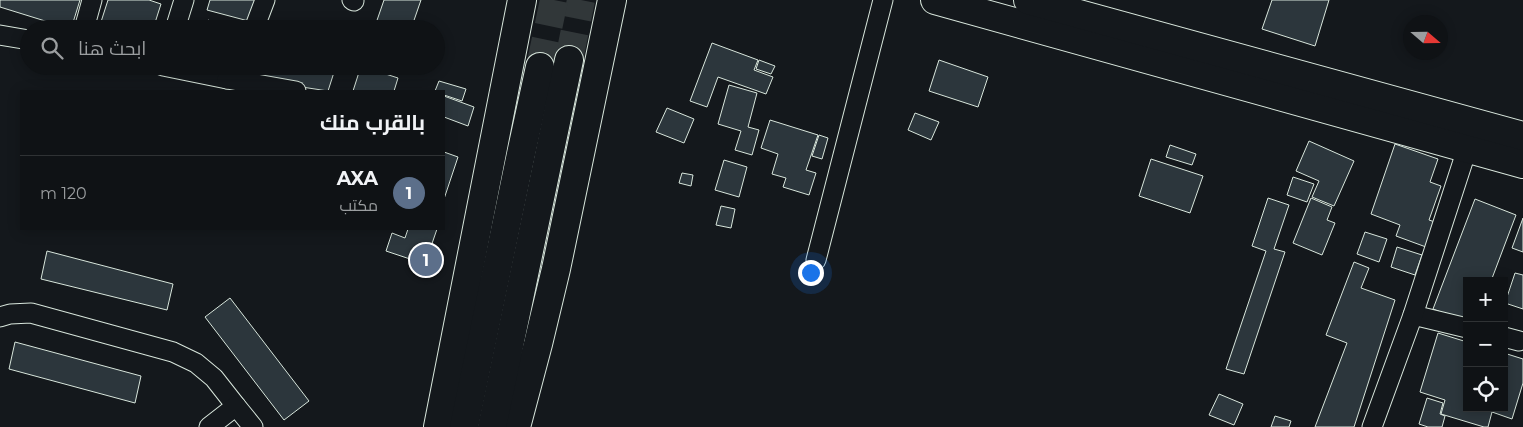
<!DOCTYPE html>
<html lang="ar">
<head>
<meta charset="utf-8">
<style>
  :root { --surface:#0f1215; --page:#1d2022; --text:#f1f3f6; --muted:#9b9ea0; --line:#2f3234; --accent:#b45309 }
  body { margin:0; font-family:Montserrat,Cairo,sans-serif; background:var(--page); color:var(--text); direction:rtl }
  .controls { position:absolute; right:15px; bottom:15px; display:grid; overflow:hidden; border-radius:0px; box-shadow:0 2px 12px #0003 }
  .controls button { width:45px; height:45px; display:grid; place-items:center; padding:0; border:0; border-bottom:1px solid var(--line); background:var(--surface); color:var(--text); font:25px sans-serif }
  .compass { position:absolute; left:1403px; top:15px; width:45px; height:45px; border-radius:50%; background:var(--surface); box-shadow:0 2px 12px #0003; rotate:110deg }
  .you { position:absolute; left:810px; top:272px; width:18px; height:18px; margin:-12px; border:4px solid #fff; border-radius:50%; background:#1a73e8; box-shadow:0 0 0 8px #1a73e833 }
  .badge { display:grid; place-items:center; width:32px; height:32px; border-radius:50%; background:var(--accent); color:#fff; font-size:16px; font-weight:700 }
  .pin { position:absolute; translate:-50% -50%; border:2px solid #fff; box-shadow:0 1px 5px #0006 }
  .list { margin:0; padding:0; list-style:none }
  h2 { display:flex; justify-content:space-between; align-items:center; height:65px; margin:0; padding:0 20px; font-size:21px }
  h2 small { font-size:16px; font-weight:400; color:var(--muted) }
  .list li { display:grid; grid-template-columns:32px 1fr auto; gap:15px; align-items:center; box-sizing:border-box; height:75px; padding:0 20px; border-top:1px solid var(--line) }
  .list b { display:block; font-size:19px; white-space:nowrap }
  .list p { margin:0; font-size:16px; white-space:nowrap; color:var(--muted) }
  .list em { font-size:16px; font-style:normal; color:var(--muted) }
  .icon { flex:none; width:28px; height:28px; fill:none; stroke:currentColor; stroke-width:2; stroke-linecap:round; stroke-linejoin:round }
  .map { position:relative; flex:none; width:1523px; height:427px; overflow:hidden; direction:ltr }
  .search { position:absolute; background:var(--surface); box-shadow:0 2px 12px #0003; left:20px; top:20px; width:425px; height:55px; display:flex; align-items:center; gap:12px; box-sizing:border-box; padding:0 18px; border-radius:28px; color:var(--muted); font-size:19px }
  .panel { position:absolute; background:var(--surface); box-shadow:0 2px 12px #0003; left:20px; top:90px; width:425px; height:140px; border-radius:0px; direction:rtl }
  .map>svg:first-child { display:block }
  .building { fill:#2c363c; stroke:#d8e6dc }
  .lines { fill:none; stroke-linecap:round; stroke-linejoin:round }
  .trunk-tunnel { stroke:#313739; stroke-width:28; stroke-dasharray:28 14; stroke-linecap:butt }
  .minor-casing { stroke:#d8e6dc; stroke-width:21 }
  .primary-casing { stroke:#d8e6dc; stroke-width:30 }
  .trunk-casing { stroke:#d8e6dc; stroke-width:30 }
  .minor { stroke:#14181c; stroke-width:19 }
  .primary { stroke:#14181c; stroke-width:28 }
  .trunk { stroke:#14181c; stroke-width:28 }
</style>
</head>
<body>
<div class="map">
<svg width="1523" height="427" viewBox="0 0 1523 427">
  <rect width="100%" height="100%" fill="#14181c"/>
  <g class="building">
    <polygon points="0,0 80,0 71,29 0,7"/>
    <polygon points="108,0 149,0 161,4 153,29 112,29 100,25"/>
    <polygon points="210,0 262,0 256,23 207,10"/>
    <polygon points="384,0 421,0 411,29 374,29"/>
    <polygon points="1272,0 1329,0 1315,46 1262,29"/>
    <polygon points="208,20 235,29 205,29"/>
    <polygon points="712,43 758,60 754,70 773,77 766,94 718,77 707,107 690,101"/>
    <polygon points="759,60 775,66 771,74 756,69"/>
    <polygon points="939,60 988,77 978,107 929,91"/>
    <polygon points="248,66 336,66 328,91 243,78"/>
    <polygon points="361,66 398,78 394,91 353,91"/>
    <polygon points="439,81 466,89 462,101 444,95 444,91 435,91"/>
    <polygon points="729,85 757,93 748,127 759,130 752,155 735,150 741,131 718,124"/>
    <polygon points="444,96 474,107 468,126 444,117"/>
    <polygon points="667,108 694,119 684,143 656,132"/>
    <polygon points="915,113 939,122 931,140 908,130"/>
    <polygon points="770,120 818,135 806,170 816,173 809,195 783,187 786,178 772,174 778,154 761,148"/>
    <polygon points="819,135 828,138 822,159 812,156"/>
    <polygon points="1309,141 1354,161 1334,206 1312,197 1319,181 1296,171"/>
    <polygon points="1395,144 1438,159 1430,182 1441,186 1429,220 1435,222 1426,247 1396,236 1400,225 1371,214"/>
    <polygon points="1170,145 1196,154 1192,165 1166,157"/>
    <polygon points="444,152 458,157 444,199"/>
    <polygon points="1151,159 1203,176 1190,213 1139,196"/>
    <polygon points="724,160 747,167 739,197 715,190"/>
    <polygon points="682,173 693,175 691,186 679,183"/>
    <polygon points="1293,177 1314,184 1307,202 1287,195"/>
    <polygon points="1268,198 1289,205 1274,249 1285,252 1244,374 1226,369 1266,251 1252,246"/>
    <polygon points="1311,198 1332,207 1327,220 1335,223 1322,255 1293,243"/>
    <polygon points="1475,199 1516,215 1491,281 1467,281 1467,322 1433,309"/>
    <polygon points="721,206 735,209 731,228 716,225"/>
    <polygon points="1523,218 1523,252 1512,248"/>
    <polygon points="408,229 437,229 425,264 386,251 392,233 405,238"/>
    <polygon points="1365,232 1387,239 1379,262 1357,254"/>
    <polygon points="1397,247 1422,255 1415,275 1391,267"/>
    <polygon points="47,251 173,284 167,310 41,279"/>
    <polygon points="1354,262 1369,268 1361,288 1395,300 1354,427 1315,427 1347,343 1326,335"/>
    <polygon points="1515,273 1523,275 1523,309 1505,303"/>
    <polygon points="230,298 309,401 284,420 205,317"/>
    <polygon points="1438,333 1467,342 1467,408 1504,408 1504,353 1523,359 1523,383 1512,419 1492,412 1488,427 1484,427 1441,414 1445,400 1420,392"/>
    <polygon points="15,342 141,376 135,403 9,369"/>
    <polygon points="1219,394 1243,404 1234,425 1209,415"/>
    <polygon points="1427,398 1443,403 1440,414 1445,416 1442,427 1428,427 1419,424"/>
    <polygon points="1275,416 1291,421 1289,427 1271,427"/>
  </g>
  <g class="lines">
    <g class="trunk-tunnel">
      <polyline points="569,60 581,0"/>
      <polyline points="540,67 554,0"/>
    </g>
    <defs>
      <g id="minor">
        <polyline points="352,0 354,1"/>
        <polyline points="84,29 92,0"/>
        <polyline points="175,29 184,0"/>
        <polyline points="254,29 265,0"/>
        <polyline points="0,35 29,40"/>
        <polyline points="163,66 227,79 237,77 241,66"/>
        <polyline points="227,79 296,91"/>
        <polyline points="816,260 883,0"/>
        <polyline points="1413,315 1467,328"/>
        <polyline points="0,317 10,314 31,313 173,352 196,363 214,378 236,406"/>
        <polyline points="1504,337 1519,341"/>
        <polyline points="209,427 236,406 253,427"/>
        <polyline points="1372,427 1413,315 1467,149"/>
      </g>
      <g id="primary">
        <polyline points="935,0 1523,164"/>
        <polyline points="1028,0 1523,136"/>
        <polyline points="438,427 522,0"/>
        <polyline points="516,427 538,344 556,269 612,0"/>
      </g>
      <g id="trunk">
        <polyline points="464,427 521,154 540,67"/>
        <polyline points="492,427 569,60"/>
      </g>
    </defs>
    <use href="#minor" class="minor-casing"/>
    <use href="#primary" class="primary-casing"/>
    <use href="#trunk" class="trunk-casing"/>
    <use href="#minor" class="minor"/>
    <use href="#primary" class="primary"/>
    <use href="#trunk" class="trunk"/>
  </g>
</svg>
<div class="controls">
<button>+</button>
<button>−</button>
<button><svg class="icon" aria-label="locate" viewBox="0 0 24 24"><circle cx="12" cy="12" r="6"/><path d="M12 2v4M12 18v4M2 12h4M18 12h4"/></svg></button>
</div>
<svg class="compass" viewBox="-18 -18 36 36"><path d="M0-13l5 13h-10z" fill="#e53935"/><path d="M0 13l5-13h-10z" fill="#9b9ea0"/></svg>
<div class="you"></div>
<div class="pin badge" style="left:426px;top:260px;background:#5c6f8a">1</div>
<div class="search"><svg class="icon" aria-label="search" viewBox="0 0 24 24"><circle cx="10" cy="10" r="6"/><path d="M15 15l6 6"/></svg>ابحث هنا</div>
<section class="panel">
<h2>بالقرب منك<small></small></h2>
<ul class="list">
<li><span class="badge" style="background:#5c6f8a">1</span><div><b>AXA</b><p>مكتب</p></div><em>120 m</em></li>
</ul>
</section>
</div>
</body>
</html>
